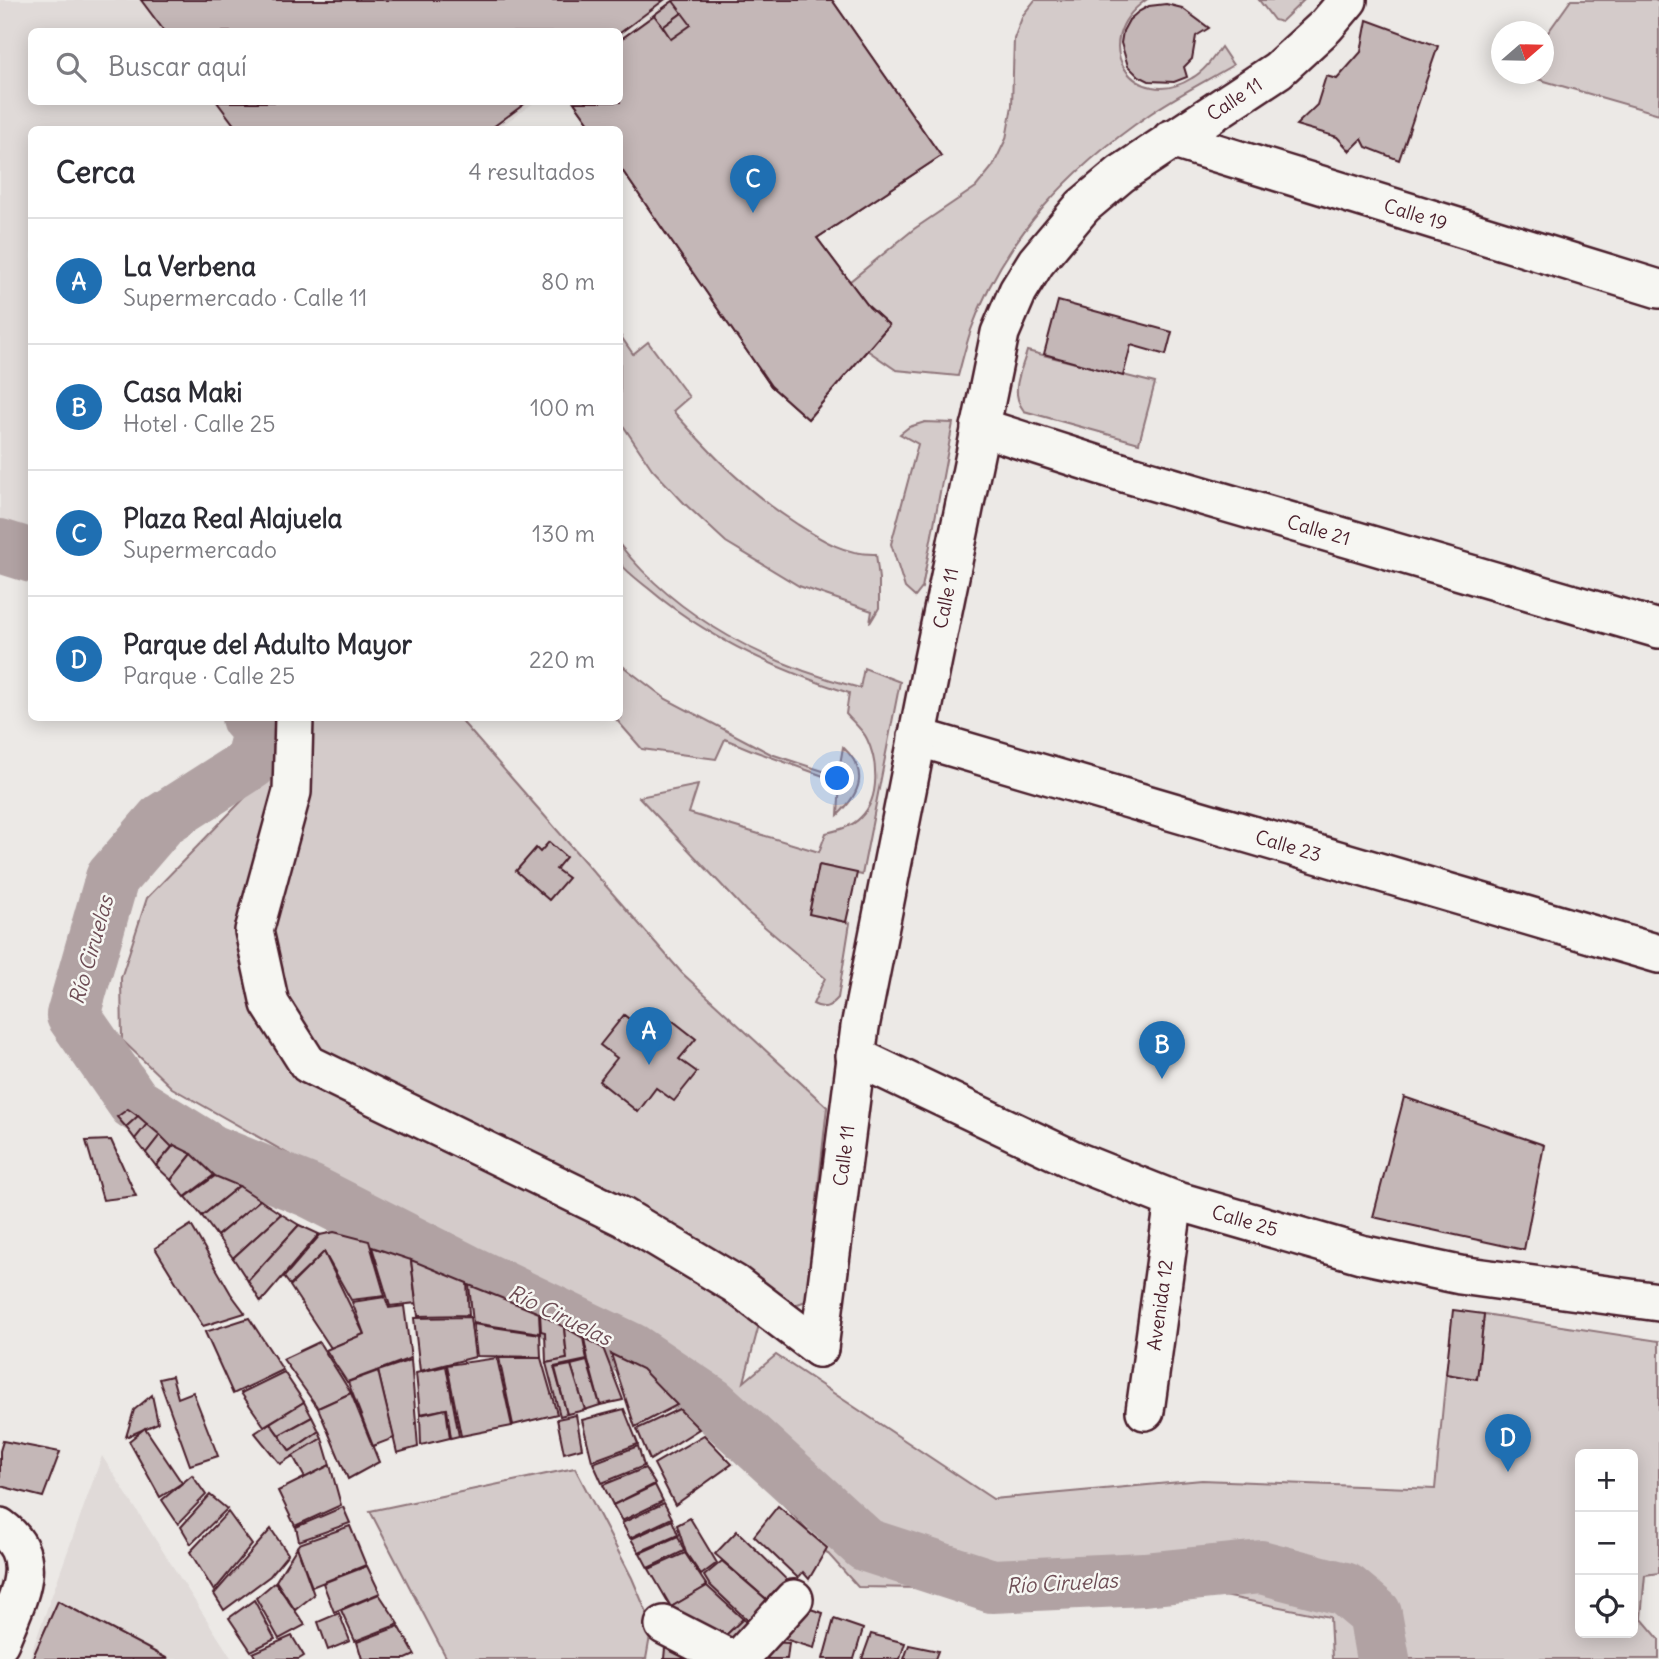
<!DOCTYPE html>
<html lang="es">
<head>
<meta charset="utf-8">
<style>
  :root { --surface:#fff; --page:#f7f7f7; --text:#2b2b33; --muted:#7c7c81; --line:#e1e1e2; --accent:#1f6fb2 }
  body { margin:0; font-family:Delius,sans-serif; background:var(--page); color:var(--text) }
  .controls { position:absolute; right:21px; bottom:21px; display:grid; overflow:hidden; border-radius:10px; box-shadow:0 4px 18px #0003 }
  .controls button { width:63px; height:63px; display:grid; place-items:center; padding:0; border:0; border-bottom:2px solid var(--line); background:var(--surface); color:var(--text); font:35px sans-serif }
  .compass { position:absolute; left:1491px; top:21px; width:63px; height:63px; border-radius:50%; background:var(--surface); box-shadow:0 4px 18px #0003; rotate:70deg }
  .you { position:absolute; left:838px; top:779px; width:24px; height:24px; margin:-18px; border:5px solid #fff; border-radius:50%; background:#1a73e8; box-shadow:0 0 0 10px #1a73e833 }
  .badge { display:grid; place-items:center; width:46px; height:46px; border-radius:50%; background:var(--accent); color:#fff; font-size:23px; font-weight:700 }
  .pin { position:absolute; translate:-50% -58px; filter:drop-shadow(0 2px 4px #0008) }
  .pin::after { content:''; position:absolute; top:37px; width:24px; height:21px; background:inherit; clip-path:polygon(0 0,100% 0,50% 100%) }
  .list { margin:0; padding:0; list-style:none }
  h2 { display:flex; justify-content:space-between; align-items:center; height:91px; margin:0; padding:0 28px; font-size:30px }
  h2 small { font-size:23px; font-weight:400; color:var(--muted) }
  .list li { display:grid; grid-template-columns:46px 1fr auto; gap:21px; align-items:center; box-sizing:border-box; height:126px; padding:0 28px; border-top:2px solid var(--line) }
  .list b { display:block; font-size:26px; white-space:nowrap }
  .list p { margin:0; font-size:23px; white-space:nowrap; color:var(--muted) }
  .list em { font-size:23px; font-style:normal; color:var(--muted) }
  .icon { flex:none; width:38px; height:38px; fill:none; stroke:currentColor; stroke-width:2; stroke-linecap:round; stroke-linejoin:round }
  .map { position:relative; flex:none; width:1659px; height:1659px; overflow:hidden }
  .search { position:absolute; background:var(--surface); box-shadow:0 4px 18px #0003; left:28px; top:28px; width:595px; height:77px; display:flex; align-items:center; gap:18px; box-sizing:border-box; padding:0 24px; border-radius:10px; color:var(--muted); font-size:26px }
  .panel { position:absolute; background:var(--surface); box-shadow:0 4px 18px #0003; left:28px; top:126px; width:595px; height:595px; border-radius:10px }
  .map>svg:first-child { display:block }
  .built { fill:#e0dad8 }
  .green { fill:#d4cbca; stroke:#8f757a; stroke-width:2; fill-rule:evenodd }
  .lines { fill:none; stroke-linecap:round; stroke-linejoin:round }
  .river { stroke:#b1a2a3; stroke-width:54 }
  .building { fill:#c4b7b7; stroke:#4a1f2b; stroke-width:2 }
  .minor-casing { stroke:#4a1f2b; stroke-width:42 }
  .minor { stroke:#f6f6f2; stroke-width:37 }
  .labels { text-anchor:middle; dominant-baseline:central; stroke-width:5; stroke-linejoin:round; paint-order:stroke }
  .street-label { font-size:19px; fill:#4a1f2b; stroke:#f6f6f2 }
  .water-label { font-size:21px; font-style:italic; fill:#6e4d55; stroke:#f6f6f2 }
</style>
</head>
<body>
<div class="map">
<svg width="1659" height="1659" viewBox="0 0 1659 1659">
  <rect width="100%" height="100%" fill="#ece9e6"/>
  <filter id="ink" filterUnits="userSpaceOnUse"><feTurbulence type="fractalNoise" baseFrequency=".0143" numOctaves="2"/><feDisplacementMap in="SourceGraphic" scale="14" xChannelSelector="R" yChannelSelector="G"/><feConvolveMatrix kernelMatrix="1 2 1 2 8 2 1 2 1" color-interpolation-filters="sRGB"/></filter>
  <g filter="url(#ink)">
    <g class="built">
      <polygon points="0,0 675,0 620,40 620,32 32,32 32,102 535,102 497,129 32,130 32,523 22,532 0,521"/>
      <polygon points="102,1456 232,1659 29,1659"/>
    </g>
    <g class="green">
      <path d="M1035,0H1146C1085,43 1135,114 1192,78C1205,71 1213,58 1221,47L1233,65C1206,81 1176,96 1150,114C1070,169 1004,237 971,330C966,345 962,361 958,376L896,370L867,350L889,325L869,307L849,282L914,229L976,187L993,166L1006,139L1012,106L1014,39L1023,15Z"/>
      <polygon points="1259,0 1304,0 1281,22 1274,20"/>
      <polygon points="1571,0 1655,0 1659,2 1659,114 1520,74 1544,74 1544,38"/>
      <path d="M620,335L633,354L648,342L689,397L673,411C712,455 747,492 797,524C822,540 845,555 876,554L879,579V608L870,623L872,611L799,586L726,542L685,504L652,469L620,421Z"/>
      <path d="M1027,351L1155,383L1139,443L1024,411C1009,392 1021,372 1027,351Z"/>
      <polygon points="925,422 953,423 922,588 915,597 905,588 891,544 918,444 900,434 909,427"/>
      <path d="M620,545C678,619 771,666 860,688L864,668L900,682L862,875L819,865L809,914L850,923L838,998C830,1007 824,1010 813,1004L825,978L746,911L639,797L698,785L689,813L819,852L826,833C838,830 852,827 861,817C880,798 878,762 867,739C863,730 853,722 846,714L849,693C778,670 705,637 648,588C638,580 627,572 620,563Z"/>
      <path d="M620,664L666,699L771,754L838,776L843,747C869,772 861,792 838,815L840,782L754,751L725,739L716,759L642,749L615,718H620Z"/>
      <path d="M279,718H459L682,973L827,1107L806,1301L761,1317L744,1382L776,1355L993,1499L1202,1480L1435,1489L1446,1374L1477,1378L1484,1314L1659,1341V1573L1645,1575L1641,1618L1659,1639V1659H1332L1330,1617L1204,1592L858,1587L705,1417L732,1393L486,1257L320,1172L172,1088L122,1040L121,978L147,898L302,739ZM1580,1454H1633V1633H1580Z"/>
      <polygon points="575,1468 632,1578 652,1625 646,1659 447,1659 370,1511"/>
    </g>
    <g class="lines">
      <g class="river">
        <polyline points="0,546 32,556"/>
        <polyline points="248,718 260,729 251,763 162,820 112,878 73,1015 134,1103 211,1151 310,1191 467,1271 630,1349 712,1404 866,1545 992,1586 1144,1579 1261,1567 1345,1589 1375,1614 1383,1659"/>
      </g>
    </g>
    <g class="building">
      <polygon points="141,0 664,0 620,33 165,32"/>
      <polygon points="675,0 832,0 941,156 817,238 869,307 889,325 808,419 771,386 620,167 620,130 594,130 574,102 620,102 620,40"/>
      <polygon points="675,0 832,0 941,156 817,238 869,307 889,325 808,419 771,386 620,167 620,130 594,130 574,102 620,102 620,40"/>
      <polygon points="673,1 682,13 663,27 654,15"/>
      <polygon points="1166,4 1182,8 1209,28 1196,36 1192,59 1184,67 1187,77 1174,82 1149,81 1137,75 1128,66 1121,43 1123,31 1129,20 1138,12 1149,6"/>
      <polygon points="682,13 691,25 671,39 663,27"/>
      <polygon points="1367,20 1438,46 1399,160 1366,147 1362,139 1350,151 1337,137 1296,125 1317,105 1326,76 1337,79 1361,52"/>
      <polygon points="217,102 527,102 489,130 238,130"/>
      <polygon points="1058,301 1172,332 1166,355 1131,345 1123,376 1044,354"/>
      <polygon points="549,842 566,857 556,869 568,878 549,900 516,871 536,848 540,852"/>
      <polygon points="819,865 857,873 846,922 809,914"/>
      <polygon points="659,1010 696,1039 679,1059 697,1072 674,1101 656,1088 638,1112 599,1081 617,1058 600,1045 624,1015 643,1030"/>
      <polygon points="1404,1097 1544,1145 1524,1250 1373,1217"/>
      <polygon points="128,1109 138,1116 126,1127 117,1117"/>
      <polygon points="138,1116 147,1124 135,1139 126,1127"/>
      <polygon points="147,1124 160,1135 146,1153 135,1139"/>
      <polygon points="160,1135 172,1147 156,1166 146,1153"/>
      <polygon points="111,1140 136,1196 103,1200 86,1141"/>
      <polygon points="174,1145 192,1154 171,1180 156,1166"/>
      <polygon points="192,1154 214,1175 185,1197 171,1180"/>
      <polygon points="215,1176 239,1186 202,1216 186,1197"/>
      <polygon points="239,1186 260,1200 217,1236 202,1216"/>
      <polygon points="260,1200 281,1214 233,1258 217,1236"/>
      <polygon points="281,1214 299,1225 248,1281 233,1258"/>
      <polygon points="191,1225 231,1294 245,1313 203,1326 155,1248"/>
      <polygon points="299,1225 319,1234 261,1302 248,1281"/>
      <polygon points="334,1232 369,1241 385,1296 351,1300 324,1252 290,1285 284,1277 320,1235"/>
      <polygon points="372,1247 411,1260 416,1303 390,1306"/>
      <polygon points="324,1252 364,1334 331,1348 290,1286"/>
      <polygon points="411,1260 467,1283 469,1315 418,1316"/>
      <polygon points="469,1285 539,1313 540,1333 473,1323"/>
      <polygon points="385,1297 389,1308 404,1306 411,1358 347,1382 326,1350 364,1334 352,1302"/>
      <polygon points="1453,1310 1484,1314 1477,1379 1446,1374"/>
      <polygon points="540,1314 564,1327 567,1359 546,1363 545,1332 541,1331"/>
      <polygon points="470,1317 475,1357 420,1371 414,1318"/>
      <polygon points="249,1318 283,1370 233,1394 205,1332"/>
      <polygon points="473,1324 540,1334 541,1357 477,1356"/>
      <polygon points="564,1327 583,1338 587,1360 554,1367 567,1414 560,1416 546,1363 567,1359"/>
      <polygon points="584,1338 603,1348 623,1400 600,1405 588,1360"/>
      <polygon points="319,1342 351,1393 318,1408 283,1359"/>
      <polygon points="611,1354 642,1369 677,1405 635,1427"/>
      <polygon points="497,1358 512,1426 461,1436 447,1365"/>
      <polygon points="499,1358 541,1358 557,1414 513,1425"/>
      <polygon points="411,1360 418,1447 397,1453 378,1371"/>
      <polygon points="587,1361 600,1405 585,1410 571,1365"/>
      <polygon points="571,1365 585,1410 567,1414 555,1368"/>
      <polygon points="446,1366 459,1436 451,1438 447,1409 420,1414 416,1373"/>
      <polygon points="378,1371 394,1438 373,1446 348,1382"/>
      <polygon points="284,1372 304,1402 264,1426 241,1393"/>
      <polygon points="172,1376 178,1398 193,1392 218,1456 190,1465 159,1379"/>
      <polygon points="351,1393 379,1462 348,1479 318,1408"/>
      <polygon points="152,1395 158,1423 126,1437 134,1410"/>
      <polygon points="304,1402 312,1417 279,1435 270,1423"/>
      <polygon points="446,1409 450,1438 421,1445 420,1415"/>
      <polygon points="624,1409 638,1444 592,1461 582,1420"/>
      <polygon points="679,1409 699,1429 650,1460 637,1429"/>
      <polygon points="576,1415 582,1448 564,1453 557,1419"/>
      <polygon points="312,1417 319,1431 290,1451 279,1435"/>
      <polygon points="270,1423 290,1451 319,1431 322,1438 280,1464 255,1433"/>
      <polygon points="145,1428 182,1483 160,1497 129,1441"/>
      <polygon points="704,1435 732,1464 675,1505 654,1464"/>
      <polygon points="322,1438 330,1465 305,1478 293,1456"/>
      <polygon points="3,1441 60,1452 43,1497 0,1486 0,1451"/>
      <polygon points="638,1446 644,1466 602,1483 593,1463"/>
      <polygon points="330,1465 341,1505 295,1526 278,1491"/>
      <polygon points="645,1468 655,1484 613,1505 603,1485"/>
      <polygon points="192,1475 206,1495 178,1524 162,1500"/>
      <polygon points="655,1485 663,1501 622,1521 613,1505"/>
      <polygon points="210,1495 227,1509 191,1544 181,1527"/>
      <polygon points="664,1503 672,1518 630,1538 622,1523"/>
      <polygon points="778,1506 827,1548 809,1579 803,1572 798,1578 754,1536"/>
      <polygon points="343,1507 350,1523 299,1541 296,1527"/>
      <polygon points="228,1512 252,1545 214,1591 190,1552"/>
      <polygon points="690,1518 717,1563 701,1575 686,1553 677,1525"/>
      <polygon points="672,1520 678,1535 639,1552 631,1539"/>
      <polygon points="350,1526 366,1565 312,1587 297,1547 299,1544"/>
      <polygon points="271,1529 288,1554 270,1576 224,1610 214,1594"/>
      <polygon points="737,1531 796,1589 780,1611 715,1554"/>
      <polygon points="678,1536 684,1551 648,1568 640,1553"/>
      <polygon points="297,1547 314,1595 295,1610 276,1581"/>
      <polygon points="685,1553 707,1586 671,1607 649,1569"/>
      <polygon points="722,1561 780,1611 761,1633 709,1584 704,1576"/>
      <polygon points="367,1566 380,1593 334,1612 323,1583"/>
      <polygon points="275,1582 305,1625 279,1639 256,1598"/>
      <polygon points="707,1586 743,1619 723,1638 712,1629 703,1632 671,1607"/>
      <polygon points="379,1594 399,1624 355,1641 341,1610"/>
      <polygon points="254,1600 275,1639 251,1651 229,1618"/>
      <polygon points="58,1601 168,1659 32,1659"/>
      <polygon points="807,1608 823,1613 814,1648 778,1637"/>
      <polygon points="339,1613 350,1641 328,1650 318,1622"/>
      <polygon points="743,1619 759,1635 739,1655 723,1638"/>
      <polygon points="834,1619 863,1629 854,1659 823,1659"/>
      <polygon points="399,1626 415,1655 406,1659 362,1659 357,1642"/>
      <polygon points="871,1634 905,1643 900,1659 862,1659"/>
      <polygon points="292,1636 304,1656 299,1659 256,1659 253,1653"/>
      <polygon points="666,1637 693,1659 664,1659"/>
      <polygon points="766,1642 789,1643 787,1659 760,1659"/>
      <polygon points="909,1645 938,1651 935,1659 904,1659"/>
    </g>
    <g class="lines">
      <defs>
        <g id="minor">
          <path id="s1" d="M1171,139L1659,289"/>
          <path id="s2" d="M980,427L1124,473L1659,629"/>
          <polyline points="294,718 292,792 254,931 270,1004 308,1064 623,1217 735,1284 819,1348"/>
          <path id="s3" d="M917,737L1659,954"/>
          <path id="s4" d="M855,1056L1076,1161L1174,1200L1361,1254L1460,1275L1659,1302"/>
          <path id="s5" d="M819,1348L860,1027L933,659L1000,333L1018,291L1036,262L1083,206L1121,174L1278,70L1326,26L1348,0"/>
          <path id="s6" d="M1145,1411L1174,1200"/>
          <path d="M0,1527C44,1559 15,1602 0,1642"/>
          <polyline points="664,1625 730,1659"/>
          <polyline points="739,1659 794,1599"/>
        </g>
      </defs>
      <use href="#minor" class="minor-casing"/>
      <use href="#minor" class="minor"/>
    </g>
  </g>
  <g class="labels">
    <g class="street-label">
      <text stroke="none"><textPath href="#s5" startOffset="1370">Calle 11</textPath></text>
      <text stroke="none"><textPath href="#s1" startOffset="256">Calle 19</textPath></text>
      <text stroke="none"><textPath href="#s2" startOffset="354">Calle 21</textPath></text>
      <text stroke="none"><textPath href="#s5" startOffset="761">Calle 11</textPath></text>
      <text stroke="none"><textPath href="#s3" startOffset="387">Calle 23</textPath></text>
      <text stroke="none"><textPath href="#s5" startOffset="194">Calle 11</textPath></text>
      <text stroke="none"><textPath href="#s4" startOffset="424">Calle 25</textPath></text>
      <text stroke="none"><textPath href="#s6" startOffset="107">Avenida 12</textPath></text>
    </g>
    <g class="water-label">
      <text transform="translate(91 950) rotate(-74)">Río Ciruelas</text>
      <text transform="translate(560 1315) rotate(26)">Río Ciruelas</text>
      <text transform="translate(1062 1583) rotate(-3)">Río Ciruelas</text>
    </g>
  </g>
</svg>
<div class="controls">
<button>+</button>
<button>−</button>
<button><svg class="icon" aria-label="locate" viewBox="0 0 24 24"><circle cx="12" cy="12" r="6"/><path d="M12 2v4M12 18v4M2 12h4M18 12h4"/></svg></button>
</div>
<svg class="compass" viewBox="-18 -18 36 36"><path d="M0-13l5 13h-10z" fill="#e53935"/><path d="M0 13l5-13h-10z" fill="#7c7c81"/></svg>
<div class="you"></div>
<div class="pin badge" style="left:649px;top:1065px">A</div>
<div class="pin badge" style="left:1162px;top:1079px">B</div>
<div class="pin badge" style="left:753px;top:213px">C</div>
<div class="pin badge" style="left:1508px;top:1472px">D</div>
<div class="search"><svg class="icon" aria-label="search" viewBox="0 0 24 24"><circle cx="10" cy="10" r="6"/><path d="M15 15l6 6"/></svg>Buscar aquí</div>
<section class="panel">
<h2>Cerca<small>4 resultados</small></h2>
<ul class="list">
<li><span class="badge">A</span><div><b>La Verbena</b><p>Supermercado · Calle 11</p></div><em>80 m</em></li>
<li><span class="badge">B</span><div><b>Casa Maki</b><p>Hotel · Calle 25</p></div><em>100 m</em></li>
<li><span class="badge">C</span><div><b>Plaza Real Alajuela</b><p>Supermercado</p></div><em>130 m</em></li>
<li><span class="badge">D</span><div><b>Parque del Adulto Mayor</b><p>Parque · Calle 25</p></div><em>220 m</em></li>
</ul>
</section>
</div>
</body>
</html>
